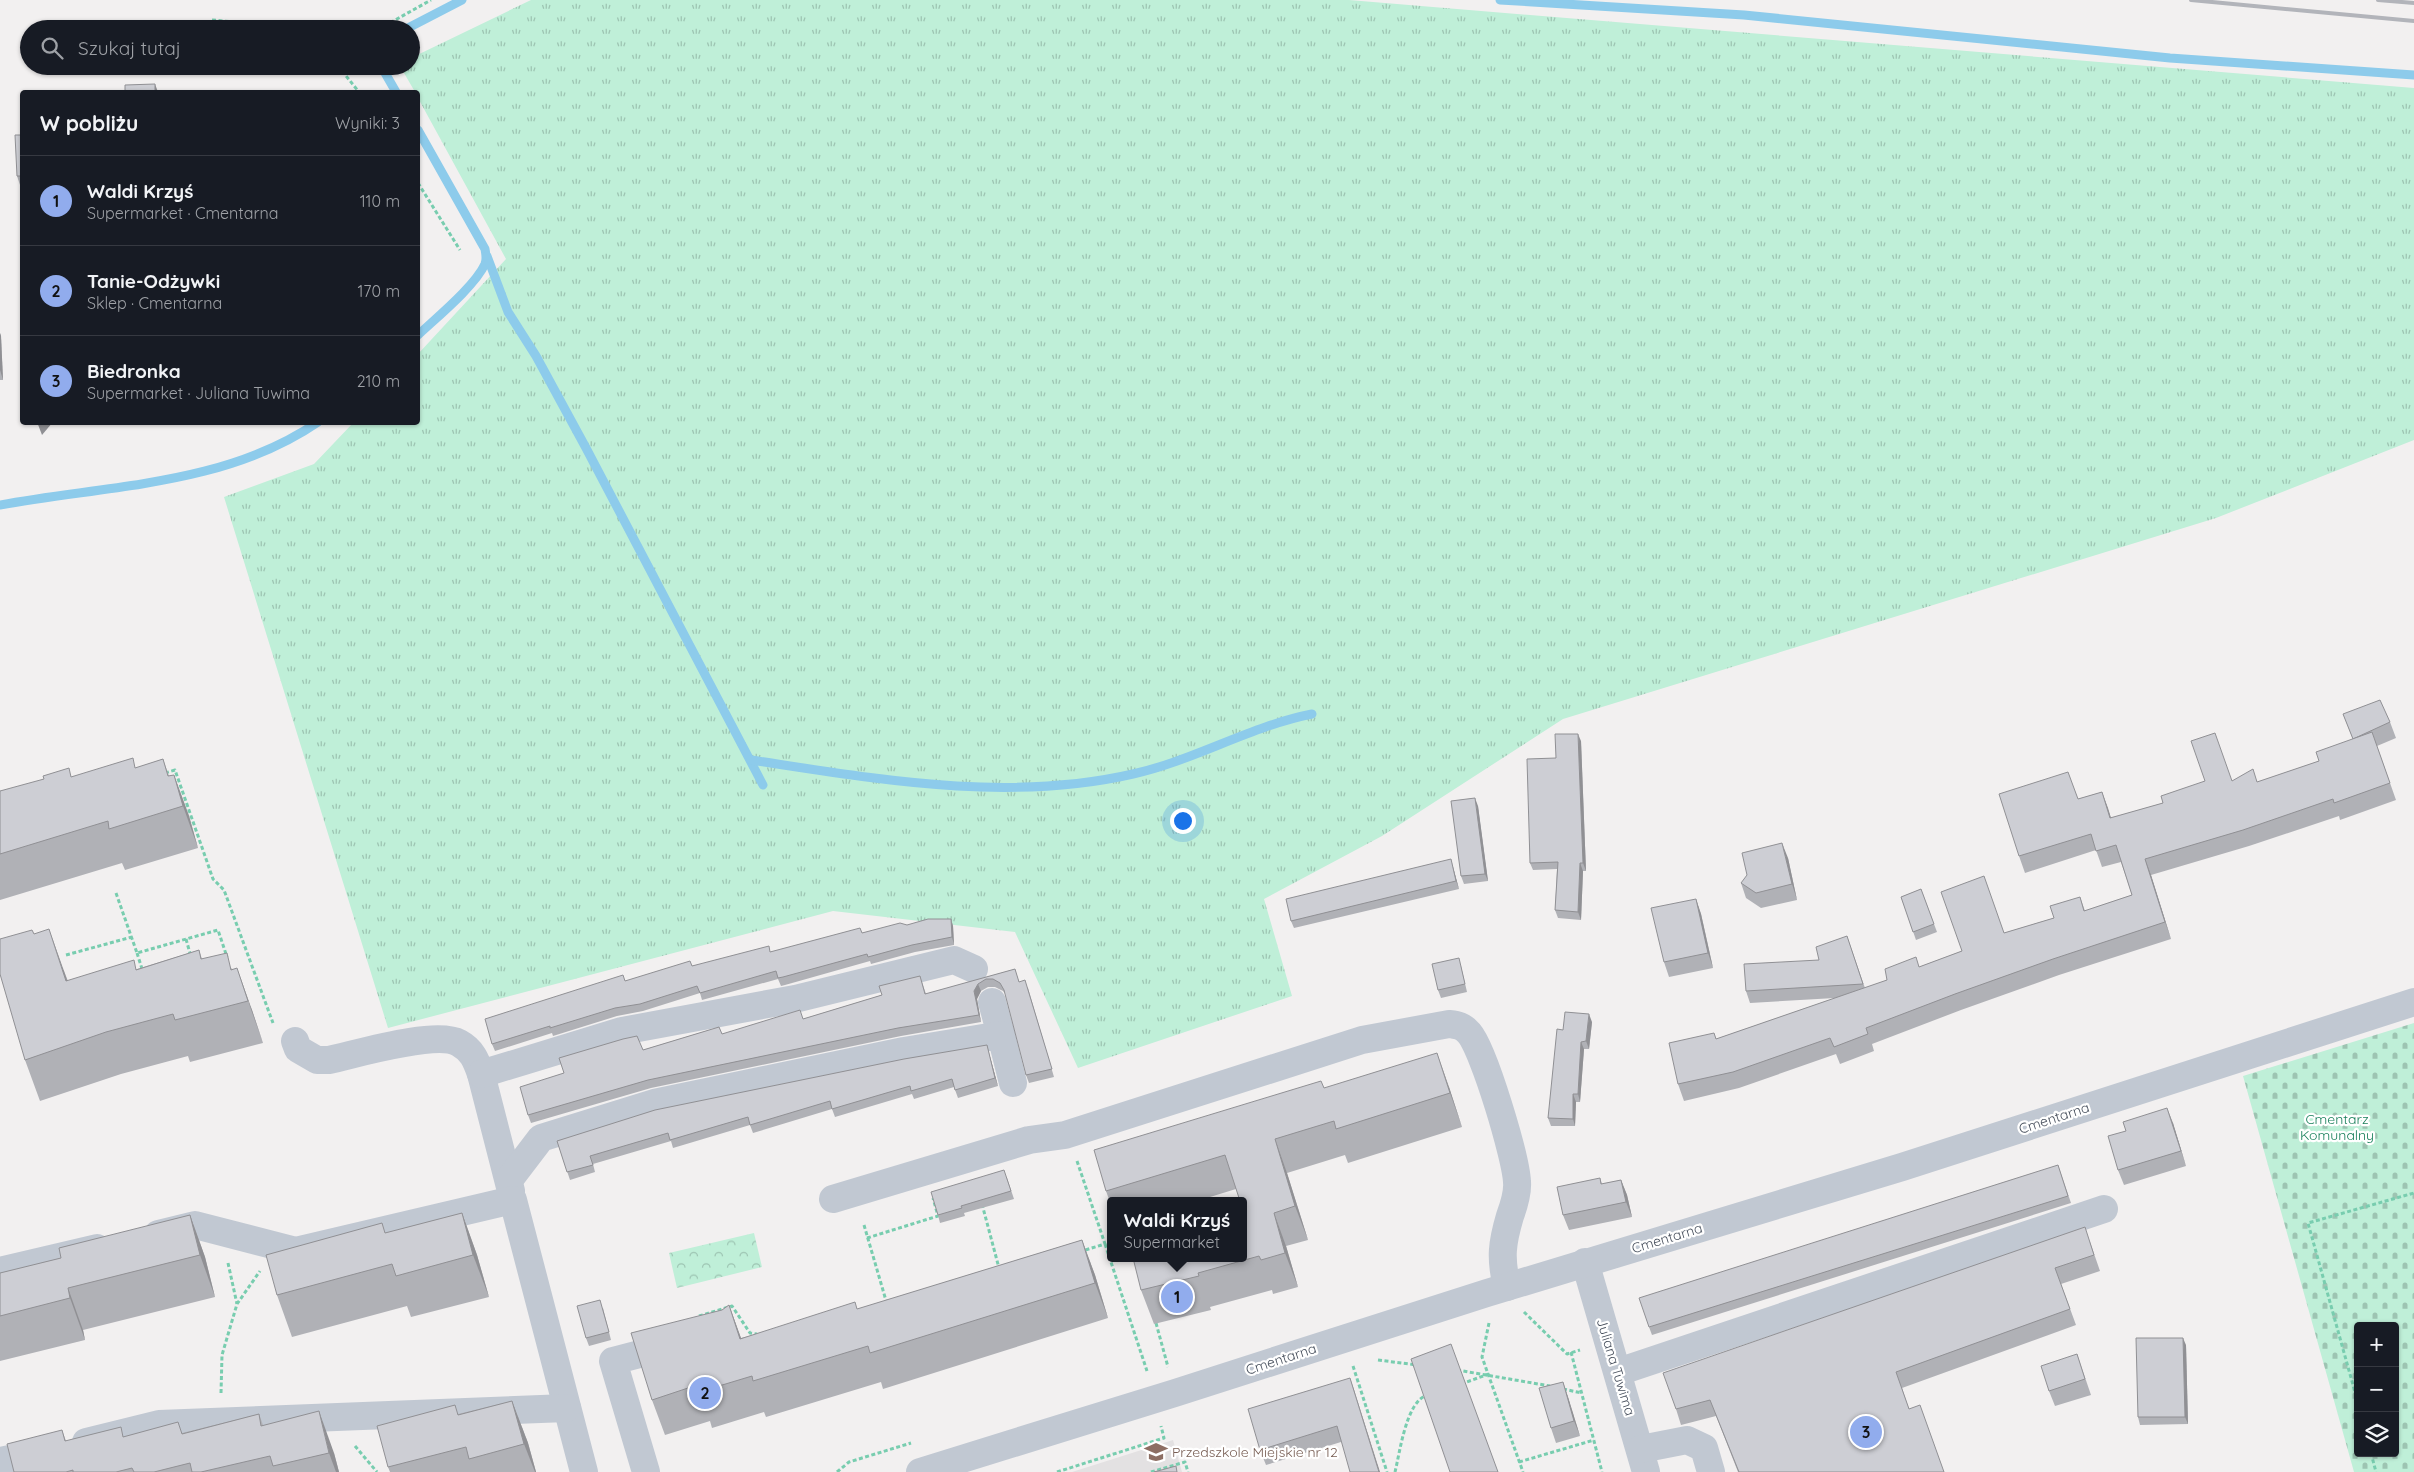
<!DOCTYPE html>
<html lang="pl">
<head>
<meta charset="utf-8">
<style>
  :root { --surface:#171b24; --page:#242831; --text:#f1f3f6; --muted:#9ea1a6; --line:#363941; --accent:#91aced }
  body { margin:0; font-family:Quicksand,sans-serif; background:var(--page); color:var(--text) }
  .controls { position:absolute; right:15px; bottom:15px; display:grid; overflow:hidden; border-radius:5px; box-shadow:0 1px 4px #0004 }
  .controls button { width:45px; height:45px; display:grid; place-items:center; padding:0; border:0; border-bottom:1px solid var(--line); background:var(--surface); color:var(--text); font:25px sans-serif }
  .you { position:absolute; left:1182px; top:820px; width:18px; height:18px; margin:-12px; border:4px solid #fff; border-radius:50%; background:#1a73e8; box-shadow:0 0 0 8px #1a73e833 }
  .badge { display:grid; place-items:center; width:32px; height:32px; border-radius:50%; background:var(--accent); color:#111; font-size:16px; font-weight:700 }
  .pin { position:absolute; translate:-50% -50%; border:2px solid #fff; box-shadow:0 1px 5px #0006 }
  .popup { position:absolute; left:1107px; top:1197px; width:140px; height:65px; box-sizing:border-box; display:grid; place-content:center; border-radius:5px; background:var(--surface); filter:drop-shadow(0 1px 4px #0005); font-size:16px; white-space:nowrap; color:var(--muted) }
  .popup b { font-size:19px; color:var(--text) }
  .popup::after { content:''; position:absolute; left:50%; top:100%; margin-left:-10px; border:10px solid transparent; border-top-color:var(--surface) }
  .list { margin:0; padding:0; list-style:none }
  h2 { display:flex; justify-content:space-between; align-items:center; height:65px; margin:0; padding:0 20px; font-size:21px }
  h2 small { font-size:16px; font-weight:400; color:var(--muted) }
  .list li { display:grid; grid-template-columns:32px 1fr auto; gap:15px; align-items:center; box-sizing:border-box; height:90px; padding:0 20px; border-top:1px solid var(--line) }
  .list b { display:block; font-size:19px; white-space:nowrap }
  .list p { margin:0; font-size:16px; white-space:nowrap; color:var(--muted) }
  .list em { font-size:16px; font-style:normal; color:var(--muted) }
  .icon { flex:none; width:28px; height:28px; fill:none; stroke:currentColor; stroke-width:2; stroke-linecap:round; stroke-linejoin:round }
  .map { position:relative; flex:none; width:2414px; height:1472px; overflow:hidden }
  .search { position:absolute; background:var(--surface); box-shadow:0 1px 4px #0004; left:20px; top:20px; width:400px; height:55px; display:flex; align-items:center; gap:12px; box-sizing:border-box; padding:0 18px; border-radius:28px; color:var(--muted); font-size:19px }
  .panel { position:absolute; background:var(--surface); box-shadow:0 1px 4px #0004; left:20px; top:90px; width:400px; height:335px; border-radius:5px }
  .map>svg:first-child { display:block }
  .education { fill:#e3e1e2 }
  .grass { fill:url(#grass-tufts) }
  .cemetery { fill:url(#cemetery-stones); fill-rule:evenodd }
  .park { fill:url(#park-crowns) }
  .lines { fill:none; stroke-linecap:round; stroke-linejoin:round }
  .stream { stroke:#8dcbeb; stroke-width:9 }
  .path { stroke:#78cdaf; stroke-width:3; stroke-dasharray:4 2.5; stroke-linecap:butt }
  .minor { stroke:#c1c8d2; stroke-width:28 }
  .rail { stroke:#b2b4ba; stroke-width:4 }
  .wall { fill:#b0b1b6 }
  .shaded-wall { fill:#909094 }
  .building { fill:#cdced4; stroke:#909094 }
  .labels { text-anchor:middle; dominant-baseline:central; stroke-width:4.5; stroke-linejoin:round; paint-order:stroke }
  .street-label { font-size:14px; fill:#48505d; stroke:#fff }
  .park-label { font-size:14px; fill:#187f5a; stroke:#fff }
  .education-label { font-size:14px; fill:#785e54; stroke:#fff; text-anchor:start }
</style>
</head>
<body>
<div class="map">
<svg width="2414" height="1472" viewBox="0 0 2414 1472">
  <defs>
    <pattern id="grass-tufts" width="24" height="20" patternUnits="userSpaceOnUse" patternTransform="scale(1.25)"><rect width="24" height="20" fill="#bfefd8"/><path d="M3 7l-1-3M5 7V3M7 7l1-3M15 17l-1-3M17 17v-4M19 17l1-3" fill="none" stroke="#9dc4b2"/></pattern>
    <pattern id="cemetery-stones" width="16" height="16" patternUnits="userSpaceOnUse" patternTransform="scale(1.25)"><rect width="16" height="16" fill="#bfefd8"/><path d="M2 7V4a2 2 0 0 1 4 0v3zM10 15v-3a2 2 0 0 1 4 0v3z" fill="#9dc4b2"/></pattern>
    <pattern id="park-crowns" width="20" height="18" patternUnits="userSpaceOnUse" patternTransform="scale(1.25)"><rect width="20" height="18" fill="#bfefd8"/><path d="M2 6a3 3 0 1 1 6 0M12 15a3 3 0 1 1 6 0" fill="none" stroke="#9dc4b2"/></pattern>
  </defs>
  <rect width="100%" height="100%" fill="#f2f0f0"/>
  <polygon class="education" points="1173,1440 1182,1472 1072,1472"/>
  <polygon class="grass" points="531,0 1349,0 2414,88 2414,440 2216,518 1563,719 1382,836 1264,899 1292,996 1078,1068 1015,932 833,911 388,1028 224,497 314,464 353,423 418,422 418,354 506,259 418,98 418,92 415,92 400,66 411,66 411,58"/>
  <path class="cemetery" d="M2414,1023V1472H2354L2243,1076ZM2358,1326H2395V1453H2358Z"/>
  <polygon class="park" points="754,1233 762,1267 677,1288 669,1253"/>
  <g class="lines">
    <g class="stream">
      <polyline points="1500,0 1744,15 2170,58 2414,75"/>
      <polyline points="406,29 462,0"/>
      <polyline points="381,66 396,92"/>
      <path d="M418,130L485,249C486,255 487,259 485,264C475,286 436,318 418,335"/>
      <polyline points="487,256 508,312 536,356 586,448 763,785"/>
      <path d="M0,505C107,485 225,486 318,422"/>
      <path d="M751,760C877,779 1007,803 1133,774C1195,760 1251,726 1312,714"/>
    </g>
    <g class="path">
      <polyline points="212,20 246,23 271,29"/>
      <polyline points="379,29 431,0"/>
      <polyline points="338,66 359,92"/>
      <polyline points="418,183 460,250"/>
      <polyline points="165,773 175,770 213,879 224,890 273,1023"/>
      <polyline points="116,893 137,953 218,930 227,957"/>
      <polyline points="186,939 191,957"/>
      <polyline points="137,953 143,972"/>
      <polyline points="66,955 132,937"/>
      <polyline points="1077,1161 1105,1244 1082,1251"/>
      <polyline points="982,1204 999,1268"/>
      <polyline points="864,1225 887,1304"/>
      <polyline points="867,1238 938,1216 933,1198"/>
      <polyline points="1105,1244 1147,1371"/>
      <polyline points="228,1263 237,1304"/>
      <polyline points="1524,1312 1567,1354 1580,1350"/>
      <polyline points="699,1316 732,1306 750,1333 757,1334"/>
      <polyline points="1156,1323 1168,1367"/>
      <polyline points="1489,1323 1482,1357 1523,1472"/>
      <polyline points="1571,1352 1602,1472"/>
      <polyline points="1378,1360 1417,1365"/>
      <polyline points="1353,1366 1387,1472"/>
      <polyline points="1457,1370 1550,1386"/>
      <polyline points="1461,1384 1489,1374"/>
      <polyline points="1563,1389 1582,1393"/>
      <polyline points="221,1393 222,1355 237,1304 260,1271"/>
      <polyline points="2358,1403 2308,1223 2414,1193"/>
      <polyline points="355,1446 377,1472"/>
      <polyline points="2371,1453 2376,1472"/>
      <polyline points="1519,1462 1594,1440"/>
      <polyline points="837,1472 849,1462 911,1443"/>
      <polyline points="1057,1472 1164,1438 1161,1426"/>
      <polyline points="1151,1472 1185,1462 1188,1472"/>
      <path d="M1395,1472C1400,1452 1406,1402 1427,1395"/>
    </g>
    <g class="minor">
      <polyline points="992,1002 1001,1035"/>
      <path d="M295,1041L298,1049L317,1060H329C357,1054 436,1030 459,1043C472,1050 476,1060 481,1074L511,1191"/>
      <polyline points="481,1074 622,1031 795,999 954,960 974,969"/>
      <polyline points="509,1180 541,1138 654,1103 904,1051 1001,1035 1013,1083"/>
      <path d="M833,1199L1029,1140L1065,1135L1362,1040L1449,1024C1458,1025 1463,1026 1469,1033C1484,1050 1516,1158 1517,1182C1518,1193 1514,1205 1510,1216C1502,1243 1500,1258 1507,1287"/>
      <polyline points="158,1234 195,1225 296,1251 513,1200 584,1472"/>
      <polyline points="1585,1262 1646,1472"/>
      <polyline points="0,1271 97,1248"/>
      <polyline points="1618,1372 2104,1209"/>
      <polyline points="86,1442 159,1424 567,1408"/>
      <polyline points="1641,1449 1687,1440 1704,1448 1711,1472"/>
      <polyline points="0,1461 47,1451"/>
      <polyline points="646,1472 613,1361 674,1345"/>
      <polyline points="920,1472 1175,1393 1487,1293 1902,1167 2414,1002"/>
    </g>
    <g class="rail">
      <polyline points="2191,0 2414,21"/>
      <polyline points="2378,0 2414,3"/>
    </g>
  </g>
  <g class="wall">
    <polygon points="22,135 22,191 17,176"/>
    <polygon points="0,333 1,336 3,380 0,380"/>
    <polygon points="2343,714 2390,722 2396,738 2377,746 2396,800 2340,820 2339,816 2249,846 2151,875 2171,939 2059,975 1961,1010 1872,1044 1874,1051 1840,1064 1836,1054 1739,1088 1684,1101 1678,1084 1714,1033 1716,1039 1835,998 1750,1003 1746,991 1819,960 1847,936 1865,988 1887,980 1919,967 1962,951 2004,933 2054,918 2080,897 2085,911 2132,895 2121,862 2102,867 2096,850 2025,873 2019,856 2078,799 2102,792 2111,818 2163,803 2232,781 2258,782 2319,761 2353,739"/>
    <polygon points="1581,741 1586,871 1583,871 1581,920 1558,918 1555,910 1557,869 1533,870 1530,863 1556,758"/>
    <polygon points="163,759 169,776 174,775 189,816 198,848 125,870 122,863 0,900 0,791 72,777 136,768"/>
    <polygon points="1478,806 1488,881 1464,884 1461,876"/>
    <polygon points="1788,858 1797,900 1761,908 1746,898 1741,883"/>
    <polygon points="1453,867 1459,889 1294,928 1291,921"/>
    <polygon points="1921,889 1937,932 1916,940 1901,897"/>
    <polygon points="1696,899 1701,914 1713,968 1669,977 1664,962"/>
    <polygon points="951,919 953,926 954,945 915,952 871,964 870,961 785,985 781,986 778,979 702,1000 700,993 643,1011 617,1016 553,1036 552,1033 495,1051 492,1044 625,981 692,966 771,952 862,933 907,925"/>
    <polygon points="34,934 64,971 68,981 137,969 199,950 202,959 233,969 252,1010 263,1043 190,1062 188,1056 121,1074 40,1101 25,1060"/>
    <polygon points="1461,966 1467,992 1441,998 1438,990"/>
    <polygon points="1015,969 1019,982 1028,988 1054,1077 1029,1083 1026,1075 1006,995 1003,991 995,987 988,987 981,991 977,999 981,1022 901,1036 651,1088 531,1123 528,1115 643,1050 719,1027 722,1034 803,1019 882,995 920,976 926,994"/>
    <polygon points="1592,1022 1589,1049 1584,1049 1580,1102 1576,1102 1575,1126 1551,1126 1548,1118 1563,1030"/>
    <polygon points="987,1045 989,1053 998,1086 958,1098 954,1087 914,1099 912,1094 835,1117 832,1109 753,1133 750,1125 673,1148 671,1141 593,1164 595,1172 570,1180 557,1141"/>
    <polygon points="1449,1087 1462,1127 1348,1163 1345,1155 1287,1173 1308,1240 1286,1246 1298,1287 1273,1294 1272,1290 1210,1307 1211,1310 1154,1324 1141,1290 1243,1258 1243,1201 1236,1189 1197,1201 1111,1201 1111,1205 1106,1191 1324,1088"/>
    <polygon points="2173,1123 2186,1166 2124,1185 2118,1170"/>
    <polygon points="2058,1165 2071,1203 1652,1335 1649,1327"/>
    <polygon points="1007,1178 1014,1199 964,1213 965,1216 940,1223 938,1215"/>
    <polygon points="1600,1178 1602,1184 1621,1180 1627,1195 1632,1217 1569,1230 1563,1215"/>
    <polygon points="462,1213 477,1255 489,1297 411,1317 407,1306 292,1337 277,1295 386,1233"/>
    <polygon points="190,1215 205,1257 215,1297 83,1330 85,1340 0,1361 0,1273 61,1258"/>
    <polygon points="1082,1240 1095,1275 1108,1318 883,1389 881,1382 766,1417 764,1412 712,1428 710,1421 665,1435 652,1400 722,1310 729,1305 741,1338 858,1309"/>
    <polygon points="2090,1242 2100,1271 2061,1284 2076,1325 1902,1388 1909,1409 1944,1472 1738,1472 1716,1416 1681,1425 1676,1409"/>
    <polygon points="603,1308 611,1340 589,1346 586,1338"/>
    <polygon points="2186,1345 2188,1424 2140,1425 2138,1417"/>
    <polygon points="2077,1354 2091,1395 2055,1406 2049,1391"/>
    <polygon points="1350,1378 1355,1393 1341,1442 1266,1465 1260,1450"/>
    <polygon points="1563,1382 1568,1397 1580,1436 1556,1443 1551,1428"/>
    <polygon points="512,1401 528,1443 536,1472 390,1472 388,1467 458,1414"/>
    <polygon points="259,1414 263,1425 334,1453 339,1472 14,1472 62,1430 66,1441 182,1433"/>
  </g>
  <g class="shaded-wall">
    <polygon points="155,84 158,92 155,92"/>
    <polygon points="0,333 1,336 3,380 0,370"/>
    <polygon points="37,422 53,422 42,435"/>
    <polygon points="1578,734 1581,741 1586,871 1583,863"/>
    <polygon points="174,775 189,816 198,848 183,806"/>
    <polygon points="2102,792 2108,808 2116,835 2110,818"/>
    <polygon points="1475,798 1478,806 1488,881 1485,874"/>
    <polygon points="1782,843 1788,858 1797,900 1792,884"/>
    <polygon points="1451,859 1453,867 1459,889 1456,881"/>
    <polygon points="2145,859 2151,875 2171,939 2165,922"/>
    <polygon points="1580,863 1583,871 1581,920 1578,912"/>
    <polygon points="1696,899 1701,914 1713,968 1708,953"/>
    <polygon points="951,919 953,926 954,945 952,937"/>
    <polygon points="49,929 64,971 81,1023 66,981"/>
    <polygon points="237,968 252,1010 263,1043 248,1001"/>
    <polygon points="978,984 981,991 977,999 981,1022 979,1015 974,991"/>
    <polygon points="1589,1014 1592,1022 1589,1049 1586,1041"/>
    <polygon points="1581,1042 1584,1049 1580,1102 1578,1094"/>
    <polygon points="987,1045 989,1053 998,1086 995,1078"/>
    <polygon points="1437,1053 1449,1087 1462,1127 1450,1093"/>
    <polygon points="1573,1094 1576,1102 1575,1126 1573,1119"/>
    <polygon points="2167,1108 2173,1123 2186,1166 2181,1151"/>
    <polygon points="1275,1139 1287,1173 1308,1240 1295,1206"/>
    <polygon points="1621,1180 1627,1195 1632,1217 1626,1202"/>
    <polygon points="462,1213 477,1255 489,1297 473,1255"/>
    <polygon points="1274,1213 1286,1246 1298,1287 1285,1253"/>
    <polygon points="190,1215 205,1257 215,1297 200,1255"/>
    <polygon points="1082,1240 1095,1275 1108,1318 1095,1283"/>
    <polygon points="68,1288 83,1330 85,1340 70,1298"/>
    <polygon points="729,1305 742,1341 740,1339"/>
    <polygon points="2183,1338 2186,1345 2188,1424 2185,1417"/>
    <polygon points="1350,1378 1355,1393 1380,1472 1379,1472"/>
    <polygon points="1563,1382 1568,1397 1580,1436 1574,1421"/>
    <polygon points="512,1401 528,1443 536,1472 535,1472 524,1444"/>
    <polygon points="319,1411 334,1453 339,1472 336,1472 329,1453"/>
  </g>
  <g class="building">
    <polygon points="155,84 155,92 125,92 125,85"/>
    <polygon points="15,135 22,135 22,176 17,176"/>
    <polygon points="2380,700 2390,722 2353,739 2343,714"/>
    <polygon points="2372,732 2390,783 2334,803 2333,799 2243,830 2145,859 2165,922 2053,959 1955,994 1866,1028 1868,1034 1834,1047 1830,1038 1733,1072 1678,1084 1669,1043 1714,1033 1716,1039 1887,980 1885,969 1916,957 1919,967 1962,951 1941,892 1984,876 2004,933 2054,918 2050,906 2080,897 2084,911 2132,895 2116,845 2096,851 2091,834 2019,856 1999,794 2068,772 2078,799 2102,792 2110,818 2163,803 2161,796 2205,781 2191,741 2215,733 2232,781 2253,769 2257,782 2319,761 2316,752"/>
    <polygon points="1555,734 1578,734 1583,863 1580,863 1578,912 1555,910 1558,862 1530,863 1527,759 1556,758"/>
    <polygon points="133,758 135,768 163,759 168,776 174,775 183,806 109,829 108,821 0,854 0,791 44,779 43,776 69,768 71,777"/>
    <polygon points="1475,798 1485,874 1461,876 1451,801"/>
    <polygon points="1782,843 1792,884 1756,893 1741,883 1747,875 1742,853"/>
    <polygon points="1451,859 1456,881 1291,921 1286,899"/>
    <polygon points="1921,889 1934,924 1913,932 1901,897"/>
    <polygon points="1696,899 1708,953 1664,962 1651,908"/>
    <polygon points="928,919 951,919 952,937 912,945 868,957 867,954 783,977 778,978 776,971 700,993 697,986 640,1004 615,1008 550,1028 550,1026 492,1044 485,1019 623,975 625,981 690,961 692,966 769,946 770,952 860,928 862,933 900,923 907,925"/>
    <polygon points="49,929 66,981 134,960 136,970 199,950 201,959 227,953 231,970 237,968 248,1001 175,1020 173,1014 106,1032 25,1060 0,974 0,939 32,930 34,934"/>
    <polygon points="1847,936 1863,984 1746,991 1744,964 1819,960 1816,947"/>
    <polygon points="1459,958 1465,984 1438,990 1432,964"/>
    <polygon points="1015,969 1019,982 1025,980 1052,1069 1026,1075 1004,990 1000,983 993,979 986,979 978,984 974,991 979,1015 898,1028 648,1080 528,1115 520,1087 564,1073 559,1058 623,1039 637,1036 643,1050 719,1027 722,1034 800,1010 803,1019 882,995 879,986 920,976 925,994"/>
    <polygon points="1565,1012 1589,1014 1586,1041 1581,1042 1578,1094 1573,1094 1573,1119 1548,1118 1557,1029 1563,1030"/>
    <polygon points="987,1045 995,1078 955,1090 952,1079 911,1091 910,1086 832,1109 830,1101 750,1125 748,1117 670,1140 668,1133 590,1156 593,1165 567,1172 557,1141 655,1110 904,1059"/>
    <polygon points="1437,1053 1450,1093 1336,1129 1334,1121 1275,1139 1295,1206 1274,1213 1285,1253 1261,1260 1259,1256 1198,1273 1199,1276 1141,1290 1133,1258 1243,1258 1243,1201 1240,1201 1225,1155 1106,1191 1094,1150 1321,1081 1324,1088"/>
    <polygon points="2167,1108 2181,1151 2118,1170 2108,1136 2126,1131 2123,1122"/>
    <polygon points="2058,1165 2068,1196 1649,1327 1639,1298"/>
    <polygon points="1004,1170 1011,1191 961,1206 962,1208 938,1215 931,1192"/>
    <polygon points="1600,1178 1601,1184 1621,1180 1626,1202 1563,1215 1557,1187"/>
    <polygon points="462,1213 473,1255 396,1276 392,1264 277,1295 266,1255 382,1223 385,1233"/>
    <polygon points="190,1215 200,1255 68,1288 70,1298 0,1316 0,1273 61,1258 59,1248"/>
    <polygon points="2085,1227 2094,1255 2055,1268 2070,1309 1896,1372 1909,1409 1920,1405 1944,1472 1739,1472 1710,1400 1676,1409 1663,1373"/>
    <polygon points="1082,1240 1095,1283 870,1353 868,1346 753,1381 752,1376 699,1392 697,1385 652,1400 631,1333 722,1310 729,1305 740,1339 855,1302 857,1309"/>
    <polygon points="600,1300 609,1332 586,1338 577,1306"/>
    <polygon points="2136,1338 2183,1338 2185,1417 2138,1417"/>
    <polygon points="1451,1344 1498,1472 1450,1472 1411,1359"/>
    <polygon points="2077,1354 2085,1379 2049,1391 2041,1366"/>
    <polygon points="1350,1378 1379,1472 1350,1472 1337,1426 1260,1450 1248,1409"/>
    <polygon points="1563,1382 1574,1421 1551,1428 1539,1388"/>
    <polygon points="512,1401 524,1444 469,1459 466,1447 388,1467 377,1426 455,1405 458,1415"/>
    <polygon points="319,1411 329,1453 273,1466 270,1456 201,1472 192,1472 190,1463 154,1472 134,1472 132,1468 116,1472 73,1472 73,1470 66,1472 14,1472 7,1444 62,1430 65,1441 121,1427 123,1437 178,1422 182,1434 259,1414 261,1426"/>
    <polygon points="1176,1466 1177,1472 1154,1472"/>
  </g>
  <defs>
    <symbol id="school-bare" viewBox="-9 -9 18 18"><path d="M0-5L7-2L0 1L-7-2ZM-4 1L0 2.5L4 1V4Q0 6-4 4Z" fill="#8d6e63" stroke="#fff" stroke-width="2.5" paint-order="stroke"/></symbol>
  </defs>
  <g fill-rule="evenodd">
    <use href="#school-bare" x="1140" y="1436" width="32" height="32"/>
  </g>
  <g class="labels">
    <g class="street-label">
      <text transform="translate(2054 1118) rotate(-18)">Cmentarna</text>
      <text transform="translate(1667 1238) rotate(-17)">Cmentarna</text>
      <text transform="translate(1281 1359) rotate(-18)">Cmentarna</text>
      <text transform="translate(1616 1367) rotate(73)">Juliana Tuwima</text>
    </g>
    <g class="park-label">
      <text x="2337" y="1119">Cmentarz<tspan x="2337" dy="16">Komunalny</tspan></text>
    </g>
    <g class="education-label">
      <text x="1172" y="1452">Przedszkole Miejskie nr 12</text>
    </g>
  </g>
</svg>
<div class="controls">
<button>+</button>
<button>−</button>
<button><svg class="icon" aria-label="layers" viewBox="0 0 24 24"><path d="M12 4l9 5-9 5-9-5zM3 14l9 5 9-5"/></svg></button>
</div>
<div class="you"></div>
<div class="pin badge" style="left:1177px;top:1297px">1</div>
<div class="popup"><b>Waldi Krzyś</b>Supermarket</div>
<div class="pin badge" style="left:705px;top:1393px">2</div>
<div class="pin badge" style="left:1866px;top:1432px">3</div>
<div class="search"><svg class="icon" aria-label="search" viewBox="0 0 24 24"><circle cx="10" cy="10" r="6"/><path d="M15 15l6 6"/></svg>Szukaj tutaj</div>
<section class="panel">
<h2>W pobliżu<small>Wyniki: 3</small></h2>
<ul class="list">
<li><span class="badge">1</span><div><b>Waldi Krzyś</b><p>Supermarket · Cmentarna</p></div><em>110 m</em></li>
<li><span class="badge">2</span><div><b>Tanie-Odżywki</b><p>Sklep · Cmentarna</p></div><em>170 m</em></li>
<li><span class="badge">3</span><div><b>Biedronka</b><p>Supermarket · Juliana Tuwima</p></div><em>210 m</em></li>
</ul>
</section>
</div>
</body>
</html>
